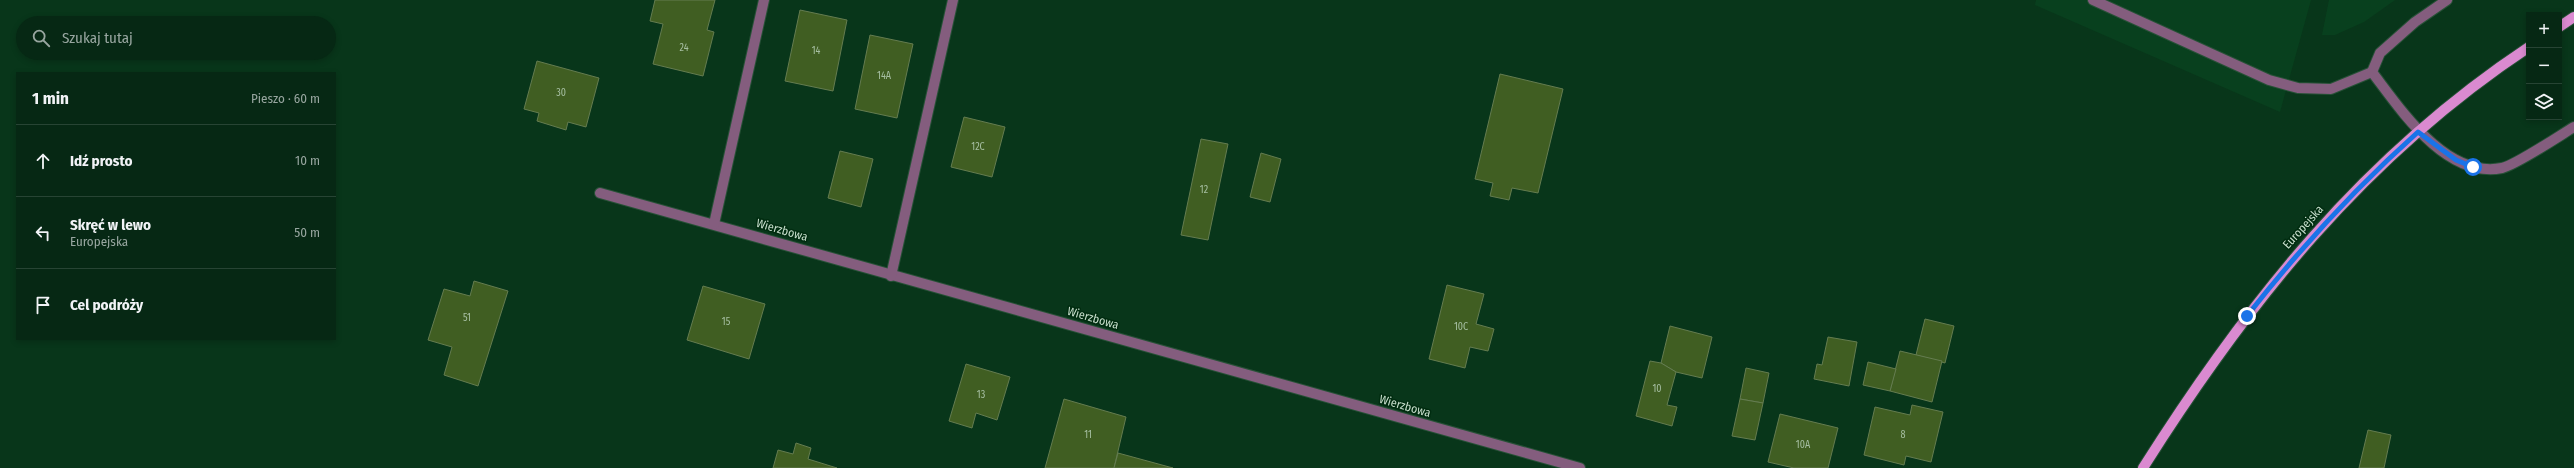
<!DOCTYPE html>
<html lang="pl">
<head>
<meta charset="utf-8">
<style>
  :root { --surface:#062814; --page:#0f301d; --text:#f1f3f6; --muted:#98a6a0; --line:#274434 }
  body { margin:0; font-family:"Fira Sans Condensed",sans-serif; background:var(--page); color:var(--text) }
  .controls { position:absolute; right:12px; top:12px; display:grid; overflow:hidden; border-radius:0px; box-shadow:0 2px 6px #0003 }
  .controls button { width:36px; height:36px; display:grid; place-items:center; padding:0; border:0; border-bottom:1px solid var(--line); background:var(--surface); color:var(--text); font:20px sans-serif }
  .stop { position:absolute; width:12px; height:12px; margin:-9px; border:3px solid #1a73e8; border-radius:50%; background:#fff }
  .stop.end { background:#1a73e8; border-color:#fff; box-shadow:0 1px 4px #0008 }
  .list { margin:0; padding:0; list-style:none }
  h2 { display:flex; justify-content:space-between; align-items:center; height:52px; margin:0; padding:0 16px; font-size:17px }
  h2 small { font-size:13px; font-weight:400; color:var(--muted) }
  .list li { display:grid; grid-template-columns:26px 1fr auto; gap:12px; align-items:center; box-sizing:border-box; height:72px; padding:0 16px; border-top:1px solid var(--line) }
  .list b { display:block; font-size:15px; white-space:nowrap }
  .list p { margin:0; font-size:13px; white-space:nowrap; color:var(--muted) }
  .list em { font-size:13px; font-style:normal; color:var(--muted) }
  .icon { flex:none; width:22px; height:22px; fill:none; stroke:currentColor; stroke-width:2; stroke-linecap:round; stroke-linejoin:round }
  .map { position:relative; flex:none; width:2574px; height:468px; overflow:hidden }
  .search { position:absolute; background:var(--surface); box-shadow:0 2px 6px #0003; left:16px; top:16px; width:320px; height:44px; display:flex; align-items:center; gap:10px; box-sizing:border-box; padding:0 14px; border-radius:22px; color:var(--muted); font-size:15px }
  .panel { position:absolute; background:var(--surface); box-shadow:0 2px 6px #0003; left:16px; top:72px; width:320px; height:268px; border-radius:0px }
  .map>svg:first-child { display:block }
  .built { fill:#08401e }
  .building { fill:#405e22; stroke:#647c50 }
  .lines { fill:none; stroke-linecap:round; stroke-linejoin:round }
  .minor-casing { stroke:#275137; stroke-width:12 }
  .major-casing { stroke:#275137; stroke-width:12 }
  .minor { stroke:#845d7e; stroke-width:10 }
  .major { stroke:#da8ad0; stroke-width:10 }
  .route { stroke:#1a73e8; stroke-width:5 }
  .labels { text-anchor:middle; dominant-baseline:central; stroke-width:3; stroke-linejoin:round; paint-order:stroke }
  .number-label { font-size:10px; fill:#a6bfa2 }
  .street-label { font-size:12px; fill:#c8dfcd; stroke:#002c10 }
</style>
</head>
<body>
<div class="map">
<svg width="2574" height="468" viewBox="0 0 2574 468">
  <rect width="100%" height="100%" fill="#08361a"/>
  <g class="built">
    <polygon points="2036,0 2311,0 2280,112 2035,5"/>
    <polygon points="2329,0 2395,0 2364,22 2335,35 2322,35"/>
  </g>
  <g class="building">
    <polygon points="655,0 715,0 707,30 714,32 703,76 653,64 663,24 650,21"/>
    <polygon points="800,10 847,20 833,91 785,81"/>
    <polygon points="870,35 913,44 897,118 855,109"/>
    <polygon points="537,61 599,78 586,127 568,122 566,130 537,121 539,113 524,109"/>
    <polygon points="1500,74 1563,89 1538,193 1512,188 1509,200 1490,196 1493,183 1475,179"/>
    <polygon points="964,117 1005,127 992,177 951,167"/>
    <polygon points="1201,139 1228,144 1208,240 1181,235"/>
    <polygon points="840,151 873,159 861,207 828,198"/>
    <polygon points="1261,153 1281,159 1270,202 1250,197"/>
    <polygon points="474,281 508,291 478,386 444,375 452,347 428,340 444,289 470,296"/>
    <polygon points="1447,285 1484,294 1476,324 1494,329 1488,351 1470,347 1465,368 1429,359"/>
    <polygon points="703,286 765,304 749,359 687,340"/>
    <polygon points="1925,319 1954,326 1945,363 1916,355"/>
    <polygon points="1670,326 1712,337 1702,378 1676,372 1661,363"/>
    <polygon points="1828,337 1857,342 1849,386 1814,379 1817,364 1822,365"/>
    <polygon points="1900,351 1942,361 1932,402 1890,391"/>
    <polygon points="1650,361 1661,363 1676,372 1667,405 1677,407 1672,426 1636,416"/>
    <polygon points="1868,362 1896,369 1890,391 1863,385"/>
    <polygon points="966,364 1010,377 997,420 976,413 972,428 949,421"/>
    <polygon points="1746,368 1769,373 1763,403 1740,399"/>
    <polygon points="1064,399 1126,417 1114,468 1045,468"/>
    <polygon points="1740,399 1763,403 1755,440 1732,436"/>
    <polygon points="1912,405 1943,412 1931,462 1906,456 1904,465 1864,455 1875,407 1910,415"/>
    <polygon points="1780,414 1838,428 1828,468 1794,468 1768,462"/>
    <polygon points="2368,430 2391,435 2384,468 2359,468"/>
    <polygon points="796,443 811,448 808,459 837,468 773,468 778,450 793,454"/>
    <polygon points="1118,453 1173,468 1114,468"/>
  </g>
  <g class="lines">
    <defs>
      <g id="minor">
        <polyline points="2093,0 2269,80 2298,88 2331,89 2372,72"/>
        <path d="M2447,0L2415,22L2380,53L2372,72C2401,110 2446,179 2502,168C2516,165 2559,136 2574,127"/>
        <polyline points="600,193 1580,468"/>
        <polyline points="714,224 764,0"/>
        <polyline points="891,276 953,0"/>
      </g>
      <g id="major">
        <polyline points="2559,27 2574,17"/>
        <path d="M2143,468C2248,302 2363,157 2529,47"/>
      </g>
    </defs>
    <use href="#minor" class="minor-casing"/>
    <use href="#major" class="major-casing"/>
    <use href="#minor" class="minor"/>
    <use href="#major" class="major"/>
  </g>
  <g class="lines">
    <path class="route" d="M2247,316C2301,247 2353,190 2418,132L2456,160L2473,167"/>
  </g>
  <g class="labels">
    <g class="number-label">
      <text x="684" y="48">24</text>
      <text x="816" y="51">14</text>
      <text x="884" y="76">14A</text>
      <text x="561" y="93">30</text>
      <text x="978" y="147">12C</text>
      <text x="1204" y="190">12</text>
      <text x="467" y="318">51</text>
      <text x="726" y="322">15</text>
      <text x="1461" y="327">10C</text>
      <text x="1657" y="389">10</text>
      <text x="981" y="395">13</text>
      <text x="1088" y="435">11</text>
      <text x="1903" y="435">8</text>
      <text x="1803" y="445">10A</text>
    </g>
    <g class="street-label">
      <text transform="translate(2303 227) rotate(-48)">Europejska</text>
      <text transform="translate(782 230) rotate(16)">Wierzbowa</text>
      <text transform="translate(1093 318) rotate(16)">Wierzbowa</text>
      <text transform="translate(1405 406) rotate(16)">Wierzbowa</text>
    </g>
  </g>
</svg>
<div class="controls">
<button>+</button>
<button>−</button>
<button><svg class="icon" aria-label="layers" viewBox="0 0 24 24"><path d="M12 4l9 5-9 5-9-5zM3 14l9 5 9-5"/></svg></button>
</div>
<div class="stop" style="left:2473px;top:167px"></div>
<div class="stop end" style="left:2247px;top:316px"></div>
<div class="search"><svg class="icon" aria-label="search" viewBox="0 0 24 24"><circle cx="10" cy="10" r="6"/><path d="M15 15l6 6"/></svg>Szukaj tutaj</div>
<section class="panel">
<h2>1 min<small>Pieszo · 60 m</small></h2>
<ul class="list">
<li><svg class="icon" aria-label="ahead" viewBox="0 0 24 24"><path d="M12 20V5M6 11l6-6 6 6"/></svg><div><b>Idź prosto</b></div><em>10 m</em></li>
<li><svg class="icon" aria-label="left" viewBox="0 0 24 24"><path d="M17 20v-9H6M10 6l-5 5 5 5"/></svg><div><b>Skręć w lewo</b><p>Europejska</p></div><em>50 m</em></li>
<li><svg class="icon" aria-label="arrive" viewBox="0 0 24 24"><path d="M6 21V4h12l-3 4 3 4H6"/></svg><div><b>Cel podróży</b></div></li>
</ul>
</section>
</div>
</body>
</html>
